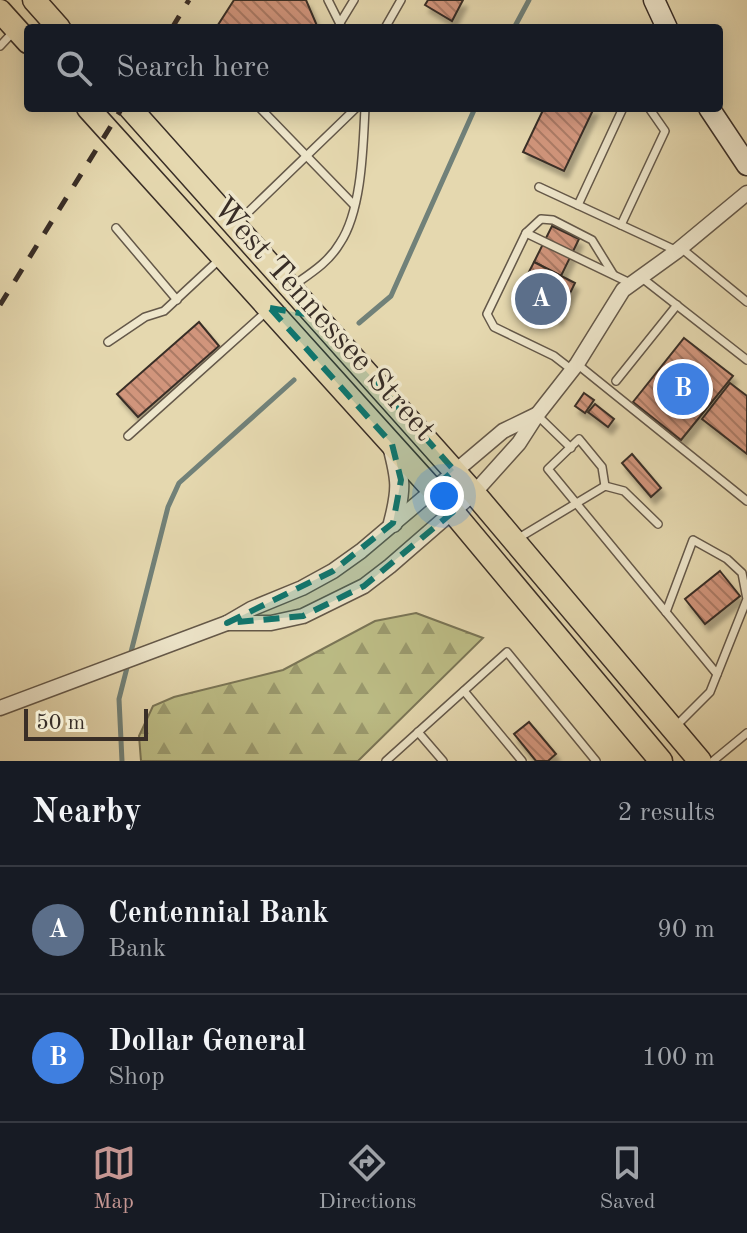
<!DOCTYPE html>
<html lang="en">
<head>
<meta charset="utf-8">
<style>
  :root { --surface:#171b24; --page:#20242c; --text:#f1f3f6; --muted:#9ea1a6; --line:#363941; --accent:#c59692 }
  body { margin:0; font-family:"Old Standard TT",serif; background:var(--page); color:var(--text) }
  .scale { position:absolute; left:24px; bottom:20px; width:124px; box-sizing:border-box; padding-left:8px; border:4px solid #392e27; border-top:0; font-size:22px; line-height:28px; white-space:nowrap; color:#392e27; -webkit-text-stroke:6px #eee6cb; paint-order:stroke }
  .you { position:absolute; left:444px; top:496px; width:28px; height:28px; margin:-20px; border:6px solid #fff; border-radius:50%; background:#1a73e8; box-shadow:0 0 0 12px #1a73e833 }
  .badge { display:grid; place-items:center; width:52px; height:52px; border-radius:50%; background:var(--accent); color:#fff; font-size:26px; font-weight:700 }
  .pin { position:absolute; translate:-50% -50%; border:4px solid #fff; box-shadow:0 2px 8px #0006 }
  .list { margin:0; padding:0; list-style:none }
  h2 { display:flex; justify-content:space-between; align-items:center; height:104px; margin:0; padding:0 32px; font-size:34px }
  h2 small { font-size:26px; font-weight:400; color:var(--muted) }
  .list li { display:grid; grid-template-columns:52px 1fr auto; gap:24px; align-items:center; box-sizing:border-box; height:128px; padding:0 32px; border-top:2px solid var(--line) }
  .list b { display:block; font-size:30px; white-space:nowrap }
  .list p { margin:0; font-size:26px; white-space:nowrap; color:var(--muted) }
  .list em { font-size:26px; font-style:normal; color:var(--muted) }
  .icon { flex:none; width:44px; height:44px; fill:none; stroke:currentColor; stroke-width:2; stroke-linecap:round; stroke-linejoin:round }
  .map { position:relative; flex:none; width:747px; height:761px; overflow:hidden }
  .search { position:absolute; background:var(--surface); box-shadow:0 4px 20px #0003; left:24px; right:24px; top:24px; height:88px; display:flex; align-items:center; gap:20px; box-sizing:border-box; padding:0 28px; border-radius:8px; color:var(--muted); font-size:30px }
  .sheet { height:360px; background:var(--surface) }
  nav { display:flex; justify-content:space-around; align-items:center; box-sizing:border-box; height:112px; border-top:2px solid var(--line); background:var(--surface); font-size:22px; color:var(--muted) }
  nav a { display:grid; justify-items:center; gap:4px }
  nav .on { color:var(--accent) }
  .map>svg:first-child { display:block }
  .forest { fill:url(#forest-firs); stroke:#7a7556; stroke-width:2 }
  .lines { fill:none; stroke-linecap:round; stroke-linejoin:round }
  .stream { stroke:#718179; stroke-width:5 }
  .building { fill:url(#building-back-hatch); stroke:#392e27; stroke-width:2; filter:url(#shadow) }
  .service-casing { stroke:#645849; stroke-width:10 }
  .minor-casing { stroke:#645849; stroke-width:17 }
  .tertiary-casing { stroke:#645849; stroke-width:21 }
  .secondary-casing { stroke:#392e27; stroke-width:23 }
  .primary-casing { stroke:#392e27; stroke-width:25 }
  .service { stroke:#eee6cb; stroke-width:7 }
  .minor { stroke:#eee6cb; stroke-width:14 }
  .tertiary { stroke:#eee6cb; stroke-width:18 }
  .secondary { stroke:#eee6cb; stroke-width:20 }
  .primary { stroke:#e5d8af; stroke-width:22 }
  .rail { stroke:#392e27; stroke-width:5; stroke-dasharray:14 14; stroke-linecap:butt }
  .marked { fill:#0f766e; fill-opacity:0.2; stroke:#0f766e; stroke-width:6; stroke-dasharray:16 10; stroke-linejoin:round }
  .labels { text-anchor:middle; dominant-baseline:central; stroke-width:7; stroke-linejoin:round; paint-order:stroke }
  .street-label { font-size:32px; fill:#392e27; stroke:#eee6cb }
</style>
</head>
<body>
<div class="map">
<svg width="747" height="761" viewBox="0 0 747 761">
  <defs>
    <pattern id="forest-firs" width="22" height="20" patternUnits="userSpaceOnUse" patternTransform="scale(2)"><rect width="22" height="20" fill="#bcbc85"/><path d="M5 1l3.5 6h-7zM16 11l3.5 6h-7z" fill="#9a996d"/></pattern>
    <pattern id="building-back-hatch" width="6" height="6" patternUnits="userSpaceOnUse" patternTransform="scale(2)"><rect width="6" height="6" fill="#d1957b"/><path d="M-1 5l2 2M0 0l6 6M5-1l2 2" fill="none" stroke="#ab7a65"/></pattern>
    <filter id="shadow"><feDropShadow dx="4" dy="7" stdDeviation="2" flood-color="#0004"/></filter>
  </defs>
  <rect width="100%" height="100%" fill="#e5d8af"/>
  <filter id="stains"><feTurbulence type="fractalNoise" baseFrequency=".0025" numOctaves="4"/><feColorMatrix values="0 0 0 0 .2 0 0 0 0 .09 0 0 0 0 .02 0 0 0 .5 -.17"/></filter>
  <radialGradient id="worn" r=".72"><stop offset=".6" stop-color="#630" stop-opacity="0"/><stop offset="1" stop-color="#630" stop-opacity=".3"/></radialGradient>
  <polygon class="forest" points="416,613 483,638 358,761 141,761 139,736 153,706 174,697 283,670 375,621"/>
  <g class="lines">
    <g class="stream">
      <polyline points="514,28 529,0"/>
      <polyline points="359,323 391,296 475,108"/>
      <polyline points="122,761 119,699 168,507 179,483 294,380"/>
    </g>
  </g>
  <g class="building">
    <polygon points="234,0 306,0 318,28 216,28"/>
    <polygon points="428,0 463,0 452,21 425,5"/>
    <polygon points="544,108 594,108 564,171 523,152"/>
    <polygon points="552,226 579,239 561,276 534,262"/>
    <polygon points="534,262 575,283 558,318 516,297"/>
    <polygon points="199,322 219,346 138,417 117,394"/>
    <polygon points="684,338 733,376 681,440 633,402"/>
    <polygon points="730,383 747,396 747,454 702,419"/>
    <polygon points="584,393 594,400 585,413 575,406"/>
    <polygon points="595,404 614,419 608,427 588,412"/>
    <polygon points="632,454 661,488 651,497 622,463"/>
    <polygon points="720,571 740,596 705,624 685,599"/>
    <polygon points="529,722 556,754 548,761 536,761 514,734"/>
  </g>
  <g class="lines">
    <defs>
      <g id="service">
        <polyline points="328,0 342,28"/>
        <polyline points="340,23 354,0"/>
        <polyline points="385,28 401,0"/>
        <polyline points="0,46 15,30"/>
        <polyline points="260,108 354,205"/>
        <polyline points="539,187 675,250"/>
        <polyline points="578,205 623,108"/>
        <polyline points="237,223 356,108"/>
        <polyline points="621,225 665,131 649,108"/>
        <polyline points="116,228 177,300"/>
        <polyline points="526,233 630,283"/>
        <polyline points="681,248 747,302"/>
        <polyline points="642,278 747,360"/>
        <path d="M294,285C311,273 329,262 340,243C362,210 363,147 365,108"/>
        <polyline points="108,342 145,317 164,311 221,258"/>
        <polyline points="577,364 747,501"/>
        <polyline points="572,370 554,356 494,327 487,314 526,233 541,219 553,220 592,240 613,274"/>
        <polyline points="616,381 677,305"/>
        <polyline points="537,415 571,448"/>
        <polyline points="128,436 266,312"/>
        <polyline points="605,486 602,467 579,439 548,469 717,674"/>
        <polyline points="517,539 605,486 624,491 658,524"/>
        <polyline points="666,612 693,540 727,559 742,573 747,599 710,692 674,728"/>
        <polyline points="464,691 522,761"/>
        <polyline points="418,732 443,761"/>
        <polyline points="386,761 507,652 596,761"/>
        <polyline points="713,761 747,733"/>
      </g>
      <g id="minor">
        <polyline points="227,623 271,623 303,616 364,586 390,566 474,493 519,443 537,415 577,364 623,290 677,251 747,193"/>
        <polyline points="0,708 227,623 251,609 302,588 333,571 361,551 503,431 536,415"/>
      </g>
      <path id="tertiary" d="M392,446C401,480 402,489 393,523"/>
      <g id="secondary">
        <polyline points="654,0 667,28"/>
        <polyline points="709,108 747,165"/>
      </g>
      <g id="primary">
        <polyline points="34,0 59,28"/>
        <polyline points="0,11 28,42"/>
        <polyline points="88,108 453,512 661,761"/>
        <polyline points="130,108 474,493 700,761"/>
      </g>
    </defs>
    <use href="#service" class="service-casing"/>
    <use href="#minor" class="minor-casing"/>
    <use href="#tertiary" class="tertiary-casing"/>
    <use href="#secondary" class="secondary-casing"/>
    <use href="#primary" class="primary-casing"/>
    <use href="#service" class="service"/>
    <use href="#minor" class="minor"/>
    <use href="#tertiary" class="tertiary"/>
    <use href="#secondary" class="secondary"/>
    <use href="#primary" class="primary"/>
    <g class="rail">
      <polyline points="172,28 189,0"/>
      <polyline points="0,305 122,108"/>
    </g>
  </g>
  <path class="marked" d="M270,308L317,316L454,470L433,489L453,512L364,586L303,616L227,623L333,571L393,523L401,480L392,444Z"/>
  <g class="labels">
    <g class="street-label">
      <text transform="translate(323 320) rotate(48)">West Tennessee Street</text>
    </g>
  </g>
  <rect width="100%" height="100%" filter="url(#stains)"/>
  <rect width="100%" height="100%" fill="url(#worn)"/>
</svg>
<div class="scale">50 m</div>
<div class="you"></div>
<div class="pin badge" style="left:541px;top:299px;background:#5c6f8a">A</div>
<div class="pin badge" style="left:683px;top:389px;background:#3f7fe0">B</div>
<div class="search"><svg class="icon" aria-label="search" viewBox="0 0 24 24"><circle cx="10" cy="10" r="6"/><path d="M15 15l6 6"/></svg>Search here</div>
</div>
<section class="sheet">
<h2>Nearby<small>2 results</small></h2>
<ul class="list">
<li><span class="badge" style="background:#5c6f8a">A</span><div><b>Centennial Bank</b><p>Bank</p></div><em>90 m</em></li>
<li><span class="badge" style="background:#3f7fe0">B</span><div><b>Dollar General</b><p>Shop</p></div><em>100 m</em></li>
</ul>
</section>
<nav>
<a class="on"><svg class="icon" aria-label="map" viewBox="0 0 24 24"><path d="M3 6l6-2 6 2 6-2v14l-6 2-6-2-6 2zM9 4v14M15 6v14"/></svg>Map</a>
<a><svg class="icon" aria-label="directions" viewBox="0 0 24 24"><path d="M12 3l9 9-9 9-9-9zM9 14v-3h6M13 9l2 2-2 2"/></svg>Directions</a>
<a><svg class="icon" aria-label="saved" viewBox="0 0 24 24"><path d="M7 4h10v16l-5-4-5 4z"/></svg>Saved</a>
</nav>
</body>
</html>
